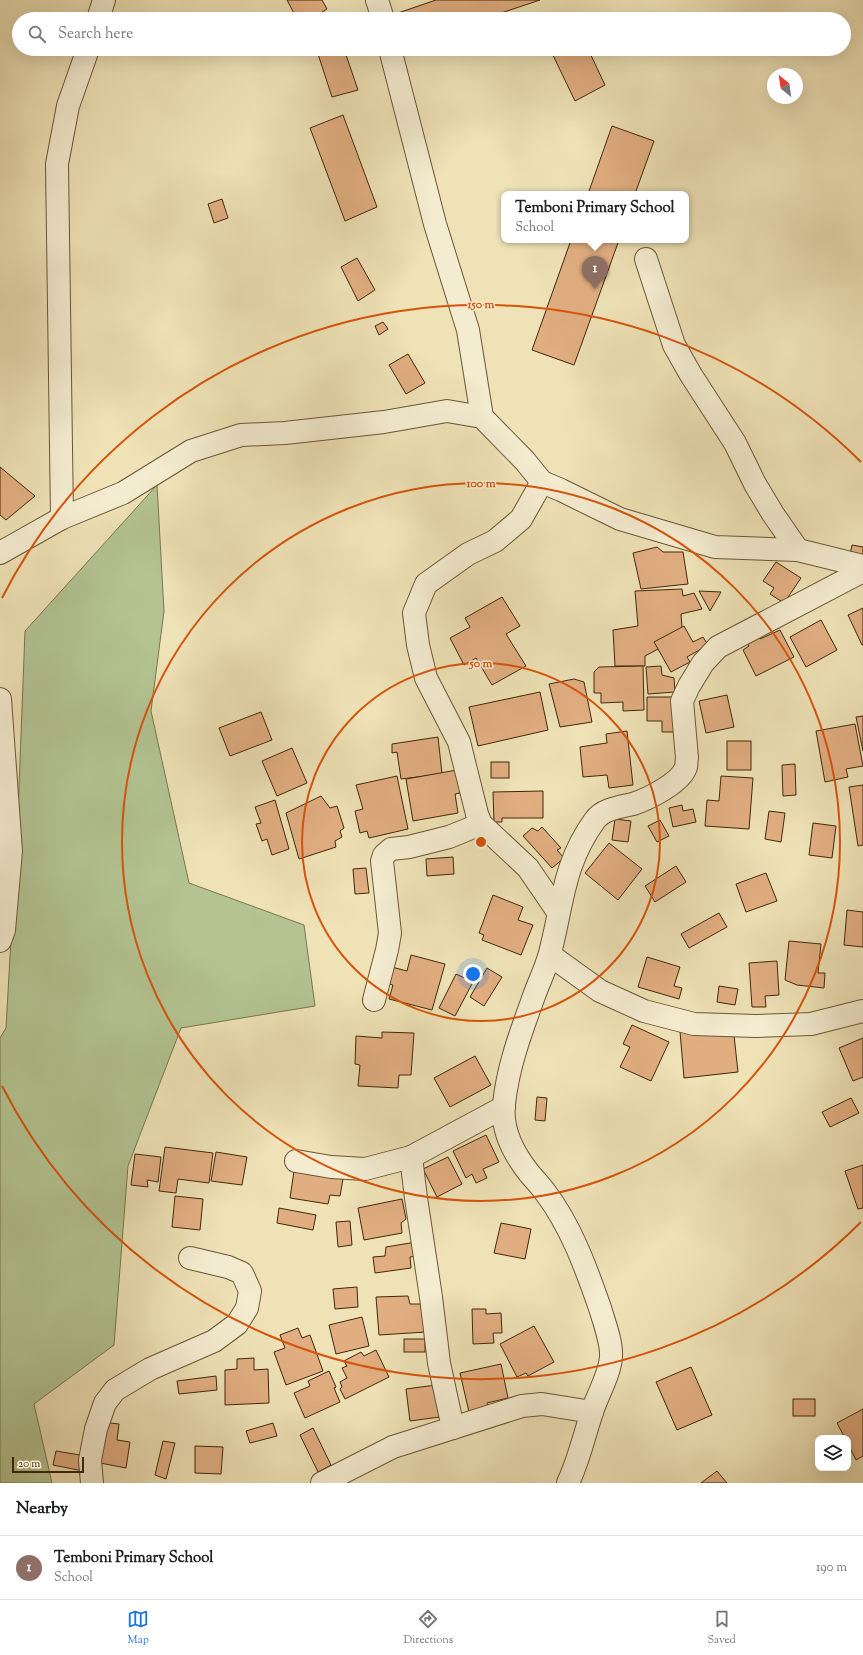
<!DOCTYPE html>
<html lang="en">
<head>
<meta charset="utf-8">
<style>
  :root { --surface:#fff; --page:#f6f6f6; --text:#202124; --muted:#757577; --line:#e0e0e0; --accent:#1a73e8 }
  body { margin:0; font-family:"Sorts Mill Goudy",serif; background:var(--page); color:var(--text) }
  .controls { position:absolute; right:12px; bottom:12px; display:grid; overflow:hidden; border-radius:8px; box-shadow:0 4px 16px #0002 }
  .controls button { width:36px; height:36px; display:grid; place-items:center; padding:0; border:0; border-bottom:1px solid var(--line); background:var(--surface); color:var(--text); font:20px sans-serif }
  .compass { position:absolute; left:767px; top:68px; width:36px; height:36px; border-radius:50%; background:var(--surface); box-shadow:0 4px 16px #0002; rotate:331deg }
  .scale { position:absolute; left:12px; bottom:10px; width:72px; box-sizing:border-box; padding-left:4px; border:2px solid #412809; border-top:0; font-size:11px; line-height:14px; white-space:nowrap; color:#412809; -webkit-text-stroke:3px #f4ecd0; paint-order:stroke }
  .you { position:absolute; left:473px; top:974px; width:14px; height:14px; margin:-10px; border:3px solid #fff; border-radius:50%; background:#1a73e8; box-shadow:0 0 0 6px #1a73e833 }
  .badge { display:grid; place-items:center; width:26px; height:26px; border-radius:50%; background:var(--accent); color:#fff; font-size:13px; font-weight:700 }
  .pin { position:absolute; translate:-50% -33px; filter:drop-shadow(0 1px 2px #0008) }
  .pin::after { content:''; position:absolute; top:21px; width:14px; height:12px; background:inherit; clip-path:polygon(0 0,100% 0,50% 100%) }
  .popup { position:absolute; left:501px; top:191px; width:188px; height:52px; box-sizing:border-box; display:grid; place-content:center; border-radius:8px; background:var(--surface); filter:drop-shadow(0 1px 3px #0005); font-size:13px; white-space:nowrap; color:var(--muted) }
  .popup b { font-size:15px; color:var(--text) }
  .popup::after { content:''; position:absolute; left:50%; top:100%; margin-left:-8px; border:8px solid transparent; border-top-color:var(--surface) }
  .list { margin:0; padding:0; list-style:none }
  h2 { display:flex; justify-content:space-between; align-items:center; height:52px; margin:0; padding:0 16px; font-size:17px }
  h2 small { font-size:13px; font-weight:400; color:var(--muted) }
  .list li { display:grid; grid-template-columns:26px 1fr auto; gap:12px; align-items:center; box-sizing:border-box; height:64px; padding:0 16px; border-top:1px solid var(--line) }
  .list b { display:block; font-size:15px; white-space:nowrap }
  .list p { margin:0; font-size:13px; white-space:nowrap; color:var(--muted) }
  .list em { font-size:13px; font-style:normal; color:var(--muted) }
  .icon { flex:none; width:22px; height:22px; fill:none; stroke:currentColor; stroke-width:2; stroke-linecap:round; stroke-linejoin:round }
  .map { position:relative; flex:none; width:863px; height:1483px; overflow:hidden }
  .search { position:absolute; background:var(--surface); box-shadow:0 4px 16px #0002; left:12px; right:12px; top:12px; height:44px; display:flex; align-items:center; gap:10px; box-sizing:border-box; padding:0 14px; border-radius:22px; color:var(--muted); font-size:15px }
  .sheet { height:116px; background:var(--surface) }
  nav { display:flex; justify-content:space-around; align-items:center; box-sizing:border-box; height:56px; border-top:1px solid var(--line); background:var(--surface); font-size:11px; color:var(--muted) }
  nav a { display:grid; justify-items:center; gap:2px }
  nav .on { color:var(--accent) }
  .map>svg:first-child { display:block }
  .green { fill:#b3c492; stroke:#7a764e }
  .building { fill:#e1ae81; stroke:#412809 }
  .lines { fill:none; stroke-linecap:round; stroke-linejoin:round }
  .minor-casing { stroke:#6c5634; stroke-width:24 }
  .minor { stroke:#f4ecd0; stroke-width:22 }
  .ring { fill:none; stroke:#d7540c; stroke-width:2 }
  .centre { fill:#d7540c; stroke:#f4ecd0; stroke-width:2 }
  .ring-label { font-size:12px; text-anchor:middle; font-weight:bold; fill:#d7540c; stroke:#f4ecd0; stroke-width:3; stroke-linejoin:round; paint-order:stroke }
</style>
</head>
<body>
<div class="map">
<svg width="863" height="1483" viewBox="0 0 863 1483">
  <rect width="100%" height="100%" fill="#eee2b6"/>
  <filter id="stains"><feTurbulence type="fractalNoise" baseFrequency=".005" numOctaves="4"/><feColorMatrix values="0 0 0 0 .2 0 0 0 0 .09 0 0 0 0 .02 0 0 0 .5 -.17"/></filter>
  <radialGradient id="worn" r=".72"><stop offset=".6" stop-color="#630" stop-opacity="0"/><stop offset="1" stop-color="#630" stop-opacity=".3"/></radialGradient>
  <polygon class="green" points="157,485 164,611 151,711 189,883 304,925 315,1006 181,1028 128,1166 114,1345 34,1404 52,1483 0,1483 0,1038 6,1028 18,813 25,631"/>
  <g class="building">
    <polygon points="287,0 322,0 327,9 311,19 297,19"/>
    <polygon points="436,0 540,0 483,19 400,19 398,13"/>
    <polygon points="324,49 344,49 358,90 332,97 317,51"/>
    <polygon points="550,49 588,49 605,85 575,101"/>
    <polygon points="343,115 377,207 345,221 310,128"/>
    <polygon points="612,126 654,141 635,194 588,194"/>
    <polygon points="222,199 228,218 214,223 208,204"/>
    <polygon points="571,240 619,240 574,365 532,350"/>
    <polygon points="357,258 375,290 358,301 341,267"/>
    <polygon points="383,322 388,329 379,335 375,326"/>
    <polygon points="408,354 425,383 406,394 389,365"/>
    <polygon points="0,467 35,496 6,520 0,515"/>
    <polygon points="852,545 863,547 863,561 849,559"/>
    <polygon points="657,547 663,552 683,552 688,584 641,589 633,553"/>
    <polygon points="776,562 801,578 784,603 770,594 774,588 763,581"/>
    <polygon points="682,589 683,596 694,593 702,609 681,614 682,628 674,633 677,639 645,656 645,666 615,666 613,630 638,626 635,591"/>
    <polygon points="699,591 721,592 710,611"/>
    <polygon points="502,597 520,626 506,634 526,666 492,685 476,658 464,665 450,638 470,627 465,618"/>
    <polygon points="863,608 863,645 862,645 848,615"/>
    <polygon points="821,620 837,650 806,667 790,637"/>
    <polygon points="684,626 693,642 703,637 708,645 687,657 690,662 671,672 654,642"/>
    <polygon points="780,630 794,657 756,676 743,650 749,646 747,642 758,636 760,639"/>
    <polygon points="643,666 644,710 623,711 623,702 601,703 601,693 594,693 594,672 599,667"/>
    <polygon points="661,666 662,675 674,678 675,692 648,694 646,667"/>
    <polygon points="574,679 584,682 592,722 560,727 549,684"/>
    <polygon points="540,692 548,730 478,746 469,707"/>
    <polygon points="727,695 734,727 706,733 699,701"/>
    <polygon points="647,697 679,697 679,732 662,732 662,721 647,721"/>
    <polygon points="261,712 272,740 230,756 219,728"/>
    <polygon points="863,716 863,751 856,717"/>
    <polygon points="855,724 863,766 846,769 848,777 825,782 816,731"/>
    <polygon points="627,731 633,785 609,788 607,775 583,777 580,747 607,743 606,734"/>
    <polygon points="438,737 442,774 401,779 397,752 392,753 392,744"/>
    <rect x="727" y="741" width="24" height="29"/>
    <polygon points="292,748 307,783 277,796 262,761"/>
    <rect x="491" y="762" width="18" height="16"/>
    <polygon points="795,764 796,795 783,796 782,765"/>
    <polygon points="457,770 460,793 455,794 458,813 413,821 406,779"/>
    <polygon points="397,776 408,829 369,838 367,831 360,833 355,811 363,809 356,785"/>
    <polygon points="721,776 753,778 749,829 705,826 707,800 719,801"/>
    <polygon points="863,785 863,845 858,846 849,787"/>
    <polygon points="543,791 543,818 502,818 502,822 494,822 493,792"/>
    <polygon points="321,796 330,808 337,806 344,828 340,831 342,837 335,841 336,847 299,859 286,813"/>
    <polygon points="275,800 289,849 272,855 267,839 262,841 256,824 261,823 255,807"/>
    <polygon points="682,805 683,811 693,809 696,822 673,827 669,808"/>
    <polygon points="769,811 785,813 781,842 765,839"/>
    <polygon points="615,819 631,821 628,842 612,840"/>
    <polygon points="660,820 669,836 657,842 648,826"/>
    <polygon points="813,823 836,826 832,858 809,855"/>
    <polygon points="542,827 561,848 557,850 564,858 552,868 523,836 532,828 538,831"/>
    <polygon points="609,843 642,869 618,900 585,873"/>
    <polygon points="453,857 454,874 427,876 426,859"/>
    <polygon points="676,866 686,882 655,902 645,886"/>
    <polygon points="366,868 369,893 355,894 353,869"/>
    <polygon points="766,873 777,901 746,912 736,884"/>
    <polygon points="493,895 523,907 518,920 533,925 521,955 482,940 484,935 479,933"/>
    <polygon points="847,910 863,912 863,947 844,945"/>
    <polygon points="719,913 727,927 689,948 681,934"/>
    <polygon points="789,941 821,944 818,973 825,973 824,988 797,985 785,980"/>
    <polygon points="411,955 445,964 432,1010 389,999 393,985 383,982 388,966 407,971"/>
    <polygon points="647,957 680,967 674,986 682,988 679,999 638,987"/>
    <polygon points="777,961 779,995 765,996 766,1007 752,1007 749,963"/>
    <polygon points="487,968 502,977 484,1006 470,997"/>
    <polygon points="456,974 473,982 455,1016 439,1008"/>
    <polygon points="719,986 738,989 735,1005 717,1002"/>
    <polygon points="632,1025 669,1042 651,1081 620,1067 630,1047 623,1044"/>
    <polygon points="733,1026 738,1072 684,1078 680,1032"/>
    <polygon points="382,1032 414,1033 411,1075 399,1075 398,1088 358,1086 360,1065 355,1064 356,1036 382,1038"/>
    <polygon points="863,1038 863,1077 853,1081 839,1048"/>
    <polygon points="475,1056 491,1085 450,1107 434,1078"/>
    <polygon points="537,1097 547,1098 545,1121 535,1120"/>
    <polygon points="851,1098 859,1113 830,1127 822,1112"/>
    <polygon points="486,1135 499,1162 483,1169 487,1178 476,1183 472,1174 466,1178 453,1151"/>
    <polygon points="165,1147 213,1153 209,1183 178,1179 176,1193 159,1191"/>
    <polygon points="216,1152 247,1157 242,1185 211,1181"/>
    <polygon points="135,1154 161,1157 158,1182 147,1180 148,1187 131,1185"/>
    <polygon points="448,1157 462,1184 437,1197 423,1169"/>
    <polygon points="863,1165 863,1208 858,1209 845,1171"/>
    <polygon points="294,1171 343,1179 340,1196 330,1195 328,1204 290,1198"/>
    <polygon points="175,1196 203,1199 200,1230 172,1227"/>
    <polygon points="402,1199 406,1219 401,1223 402,1233 364,1240 358,1208"/>
    <polygon points="279,1208 316,1215 313,1230 277,1223"/>
    <polygon points="350,1221 352,1245 338,1247 336,1222"/>
    <polygon points="501,1223 531,1229 525,1259 494,1253"/>
    <polygon points="416,1242 418,1256 410,1257 411,1268 375,1273 373,1257 385,1256 386,1247"/>
    <polygon points="357,1287 358,1307 335,1309 333,1289"/>
    <polygon points="408,1296 410,1304 422,1304 426,1332 379,1335 376,1297"/>
    <polygon points="472,1309 486,1309 486,1314 501,1313 502,1333 493,1333 494,1343 473,1344"/>
    <polygon points="362,1317 369,1346 336,1354 329,1325"/>
    <polygon points="534,1326 554,1362 528,1376 526,1373 517,1377 500,1344"/>
    <polygon points="298,1328 302,1338 310,1335 323,1371 286,1385 274,1352 285,1348 280,1335"/>
    <rect x="404" y="1339" width="21" height="13"/>
    <polygon points="376,1350 389,1377 345,1399 340,1389 342,1387 340,1382 347,1378 342,1368 347,1366 344,1361 361,1352 364,1356"/>
    <polygon points="254,1358 254,1370 268,1369 269,1403 225,1405 225,1370 237,1369 237,1359"/>
    <polygon points="501,1364 508,1398 487,1403 488,1407 469,1412 460,1373"/>
    <polygon points="691,1367 712,1415 677,1430 656,1382"/>
    <polygon points="329,1371 336,1387 334,1388 340,1402 305,1418 294,1393 310,1386 308,1381"/>
    <polygon points="216,1376 217,1390 179,1394 177,1381"/>
    <polygon points="436,1385 440,1417 410,1421 406,1389"/>
    <rect x="793" y="1399" width="22" height="17"/>
    <polygon points="863,1409 863,1456 856,1460 848,1444 848,1438 845,1438 837,1423"/>
    <polygon points="102,1422 119,1424 117,1440 130,1442 126,1468 95,1462"/>
    <polygon points="273,1423 277,1436 250,1443 246,1431"/>
    <polygon points="313,1428 331,1465 318,1472 300,1435"/>
    <polygon points="163,1441 175,1443 166,1479 155,1475"/>
    <polygon points="195,1446 223,1447 221,1474 195,1473"/>
    <polygon points="56,1451 86,1456 83,1471 53,1465"/>
    <polygon points="717,1471 727,1483 701,1483"/>
  </g>
  <g class="lines">
    <defs>
      <g id="minor">
        <polyline points="377,0 383,19"/>
        <polyline points="98,19 104,0"/>
        <polyline points="390,49 435,224 468,330 482,417"/>
        <polyline points="646,259 674,345 691,375 735,443 755,484 773,514 798,550"/>
        <polyline points="542,482 521,519 495,541 468,554 426,584 414,613 418,645 426,678 459,742 477,814 481,824 528,868 558,912"/>
        <polyline points="62,518 57,164 68,106 88,49"/>
        <polyline points="0,553 62,518 123,493 191,451 241,435 285,433 384,422 447,411 482,417 525,461 542,482 561,490 620,519 715,547 798,550 863,566"/>
        <polyline points="0,699 11,851 4,930 0,941"/>
        <polyline points="550,955 600,991 644,1011 694,1024 756,1026 811,1024 863,1011"/>
        <polyline points="374,1000 387,950 390,933 382,861 384,855 391,849 409,847 449,837 481,824"/>
        <polyline points="411,1157 416,1198 431,1297 439,1363 453,1428"/>
        <polyline points="296,1161 331,1167 365,1169 411,1157 504,1107"/>
        <polyline points="92,1483 90,1460 96,1429 105,1403 115,1390 150,1369 214,1341 237,1324 247,1308 250,1291 242,1273 228,1267 190,1258"/>
        <polyline points="322,1483 393,1447 522,1406 542,1404 592,1412"/>
        <path d="M568,1483C579,1460 584,1436 592,1412C597,1396 610,1374 611,1357C612,1342 604,1322 600,1308C586,1268 571,1226 545,1192C540,1185 534,1179 529,1173C514,1154 501,1129 504,1104C508,1066 521,1032 534,996C539,982 546,968 550,953C563,903 563,864 595,820C603,809 620,807 633,804C648,799 681,783 686,767C687,764 686,761 687,758L682,701L689,686L703,663L718,647L863,571"/>
      </g>
    </defs>
    <use href="#minor" class="minor-casing"/>
    <use href="#minor" class="minor"/>
  </g>
  <g class="ring">
    <circle cx="481" cy="842" r="179"/>
    <circle cx="481" cy="842" r="359"/>
    <path d="M861 1222A538 538 0 0 1 2 1086M2 598A538 538 0 0 1 861 462"/>
  </g>
  <circle cx="481" cy="842" r="6" class="centre"/>
  <g class="ring-label">
    <text x="481" y="308">150 m</text>
    <text x="481" y="487">100 m</text>
    <text x="481" y="667">50 m</text>
  </g>
  <rect width="100%" height="100%" filter="url(#stains)"/>
  <rect width="100%" height="100%" fill="url(#worn)"/>
</svg>
<div class="controls">
<button><svg class="icon" aria-label="layers" viewBox="0 0 24 24"><path d="M12 4l9 5-9 5-9-5zM3 14l9 5 9-5"/></svg></button>
</div>
<svg class="compass" viewBox="-18 -18 36 36"><path d="M0-13l5 13h-10z" fill="#e53935"/><path d="M0 13l5-13h-10z" fill="#757577"/></svg>
<div class="scale">20 m</div>
<div class="you"></div>
<div class="pin badge" style="left:595px;top:289px;background:#8d6e63">1</div>
<div class="popup"><b>Temboni Primary School</b>School</div>
<div class="search"><svg class="icon" aria-label="search" viewBox="0 0 24 24"><circle cx="10" cy="10" r="6"/><path d="M15 15l6 6"/></svg>Search here</div>
</div>
<section class="sheet">
<h2>Nearby<small></small></h2>
<ul class="list">
<li><span class="badge" style="background:#8d6e63">1</span><div><b>Temboni Primary School</b><p>School</p></div><em>190 m</em></li>
</ul>
</section>
<nav>
<a class="on"><svg class="icon" aria-label="map" viewBox="0 0 24 24"><path d="M3 6l6-2 6 2 6-2v14l-6 2-6-2-6 2zM9 4v14M15 6v14"/></svg>Map</a>
<a><svg class="icon" aria-label="directions" viewBox="0 0 24 24"><path d="M12 3l9 9-9 9-9-9zM9 14v-3h6M13 9l2 2-2 2"/></svg>Directions</a>
<a><svg class="icon" aria-label="saved" viewBox="0 0 24 24"><path d="M7 4h10v16l-5-4-5 4z"/></svg>Saved</a>
</nav>
</body>
</html>
